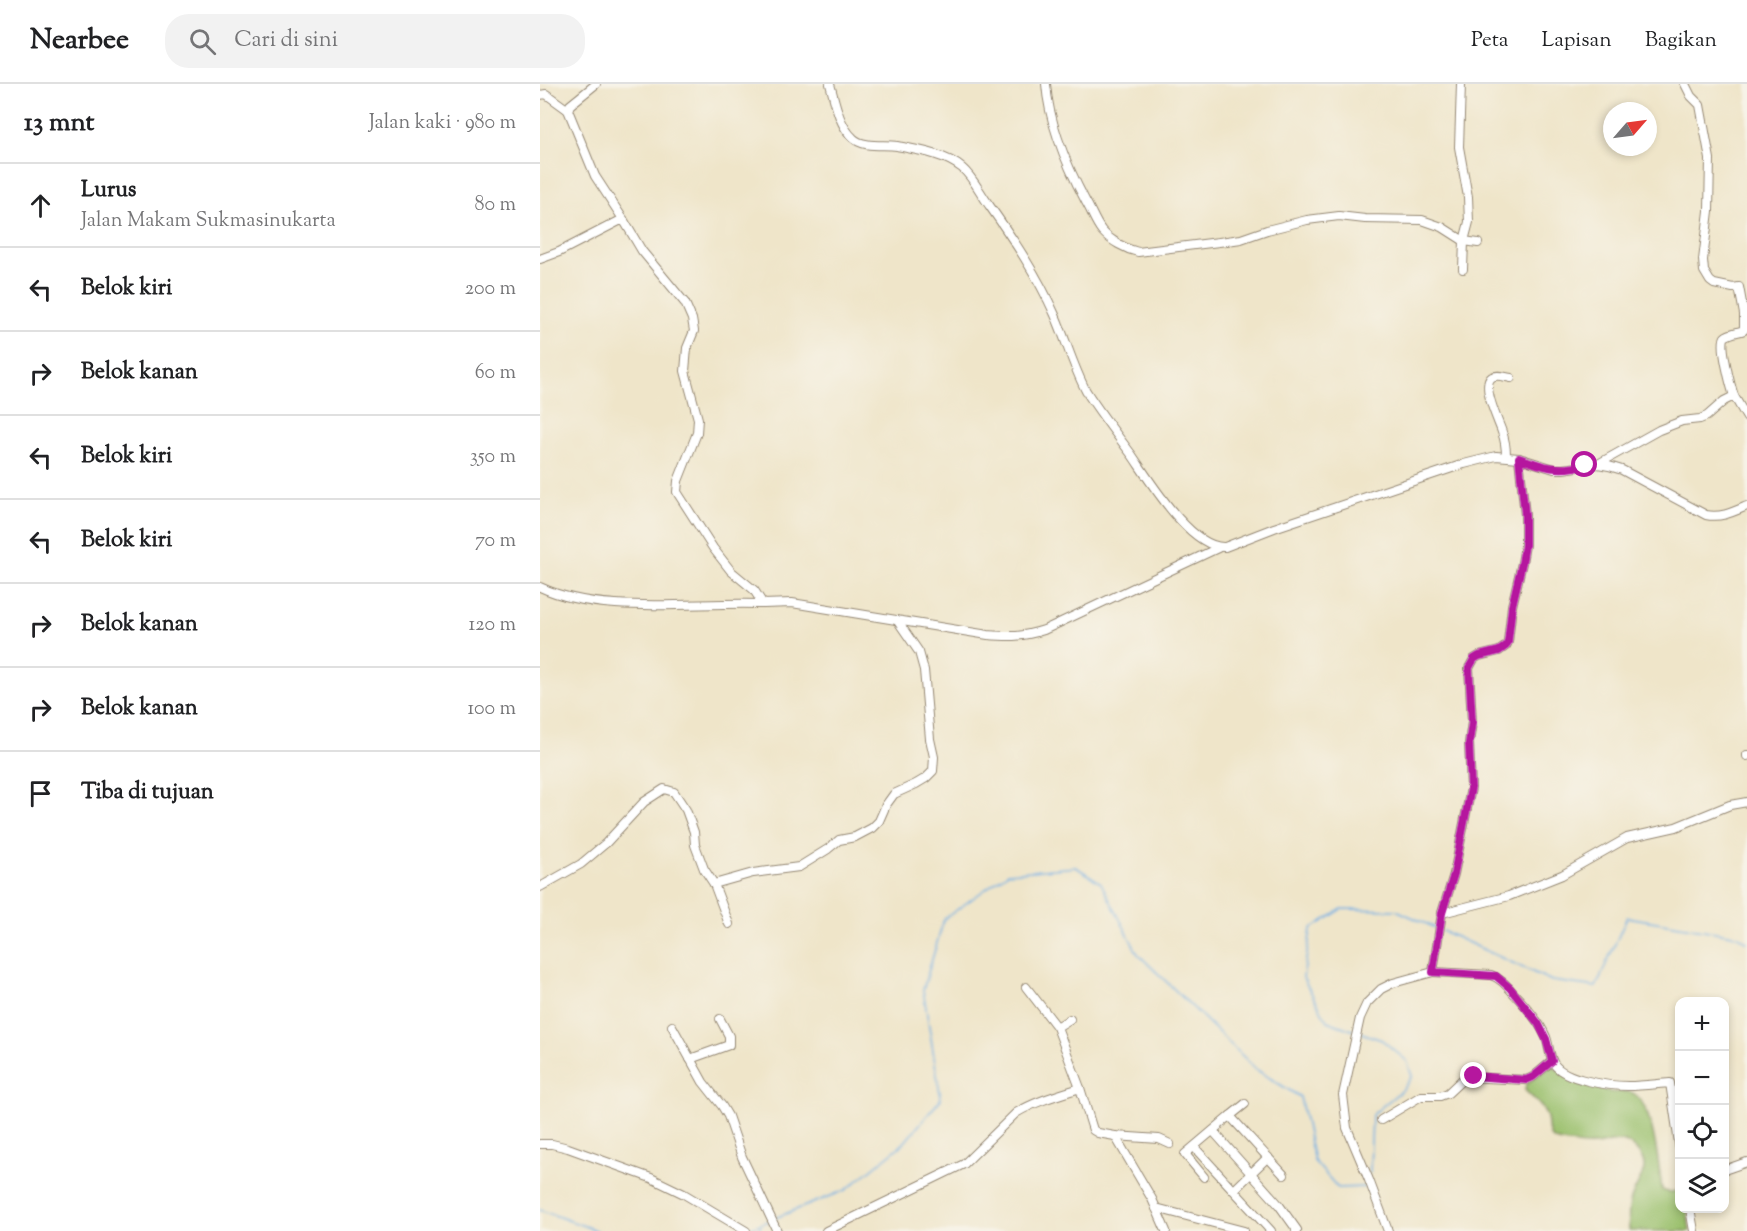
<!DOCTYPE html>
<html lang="id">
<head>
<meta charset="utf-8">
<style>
  :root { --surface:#fff; --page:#f2f2f2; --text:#202124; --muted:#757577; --line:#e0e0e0 }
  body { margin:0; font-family:"Sorts Mill Goudy",serif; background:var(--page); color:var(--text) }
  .controls { position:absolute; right:18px; bottom:18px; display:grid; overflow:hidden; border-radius:12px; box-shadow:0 3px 9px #0003 }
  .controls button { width:54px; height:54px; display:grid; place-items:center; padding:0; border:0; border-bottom:2px solid var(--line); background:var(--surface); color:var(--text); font:30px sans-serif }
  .compass { position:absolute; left:1063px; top:18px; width:54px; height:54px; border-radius:50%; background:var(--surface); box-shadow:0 3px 9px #0003; rotate:62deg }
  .stop { position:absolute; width:18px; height:18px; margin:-14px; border:4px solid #b5179e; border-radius:50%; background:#fff }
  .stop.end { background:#b5179e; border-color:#fff; box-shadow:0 2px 6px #0008 }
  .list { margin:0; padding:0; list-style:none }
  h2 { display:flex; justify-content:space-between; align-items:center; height:78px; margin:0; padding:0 24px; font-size:26px }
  h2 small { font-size:20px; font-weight:400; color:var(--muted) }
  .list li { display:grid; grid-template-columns:39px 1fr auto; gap:18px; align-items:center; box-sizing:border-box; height:84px; padding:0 24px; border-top:2px solid var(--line) }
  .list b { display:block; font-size:22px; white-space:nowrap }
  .list p { margin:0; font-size:20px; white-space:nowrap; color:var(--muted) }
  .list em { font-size:20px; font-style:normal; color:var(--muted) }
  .icon { flex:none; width:33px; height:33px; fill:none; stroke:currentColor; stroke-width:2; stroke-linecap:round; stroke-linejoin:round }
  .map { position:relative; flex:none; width:1207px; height:1147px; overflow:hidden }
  header { display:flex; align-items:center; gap:36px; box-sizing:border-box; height:84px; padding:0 30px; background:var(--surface); border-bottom:2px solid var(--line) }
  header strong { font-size:28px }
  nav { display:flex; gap:33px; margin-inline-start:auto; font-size:21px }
  .search { width:420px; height:54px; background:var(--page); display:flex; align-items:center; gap:15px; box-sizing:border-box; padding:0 21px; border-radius:24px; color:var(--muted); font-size:22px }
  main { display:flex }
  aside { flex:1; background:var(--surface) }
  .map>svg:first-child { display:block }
  .green { fill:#9ac06c; stroke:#6a7545; stroke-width:1.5 }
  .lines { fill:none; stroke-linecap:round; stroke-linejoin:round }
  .stream { stroke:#71afe4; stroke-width:1.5 }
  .minor-casing { stroke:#958874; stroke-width:10 }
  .minor { stroke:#fff; stroke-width:8 }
  .route { stroke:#b5179e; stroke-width:8 }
</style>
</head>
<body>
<header>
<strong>Nearbee</strong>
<div class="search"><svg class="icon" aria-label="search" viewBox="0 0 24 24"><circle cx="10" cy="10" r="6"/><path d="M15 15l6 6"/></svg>Cari di sini</div>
<nav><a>Peta</a><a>Lapisan</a><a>Bagikan</a></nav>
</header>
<main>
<aside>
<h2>13 mnt<small>Jalan kaki · 980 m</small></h2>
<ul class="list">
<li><svg class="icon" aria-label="ahead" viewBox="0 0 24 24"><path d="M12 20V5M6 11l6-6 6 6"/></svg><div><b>Lurus</b><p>Jalan Makam Sukmasinukarta</p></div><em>80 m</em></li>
<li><svg class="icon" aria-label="left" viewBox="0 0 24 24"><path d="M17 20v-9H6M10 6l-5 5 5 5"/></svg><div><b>Belok kiri</b></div><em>200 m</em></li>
<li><svg class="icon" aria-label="right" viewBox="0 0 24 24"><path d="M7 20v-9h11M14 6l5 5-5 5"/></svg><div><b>Belok kanan</b></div><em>60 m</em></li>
<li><svg class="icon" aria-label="left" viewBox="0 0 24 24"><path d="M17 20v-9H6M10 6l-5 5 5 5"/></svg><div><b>Belok kiri</b></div><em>350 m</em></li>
<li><svg class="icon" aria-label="left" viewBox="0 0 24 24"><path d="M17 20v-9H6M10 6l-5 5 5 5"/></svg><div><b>Belok kiri</b></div><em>70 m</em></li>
<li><svg class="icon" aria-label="right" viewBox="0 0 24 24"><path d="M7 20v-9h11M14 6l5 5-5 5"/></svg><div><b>Belok kanan</b></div><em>120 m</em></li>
<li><svg class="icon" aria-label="right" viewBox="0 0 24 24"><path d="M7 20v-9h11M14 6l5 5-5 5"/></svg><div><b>Belok kanan</b></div><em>100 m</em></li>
<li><svg class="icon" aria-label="arrive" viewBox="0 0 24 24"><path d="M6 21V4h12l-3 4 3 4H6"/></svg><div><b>Tiba di tujuan</b></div></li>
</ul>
</aside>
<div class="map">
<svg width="1207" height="1147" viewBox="0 0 1207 1147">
  <rect width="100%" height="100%" fill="#f7f3e8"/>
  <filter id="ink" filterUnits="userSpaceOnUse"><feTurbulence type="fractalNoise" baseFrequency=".0167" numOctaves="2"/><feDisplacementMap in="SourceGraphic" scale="12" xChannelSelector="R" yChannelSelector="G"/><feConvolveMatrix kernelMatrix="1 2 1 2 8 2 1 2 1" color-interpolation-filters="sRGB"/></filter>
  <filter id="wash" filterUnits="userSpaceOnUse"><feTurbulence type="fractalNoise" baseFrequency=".008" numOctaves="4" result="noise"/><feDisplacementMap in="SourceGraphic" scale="24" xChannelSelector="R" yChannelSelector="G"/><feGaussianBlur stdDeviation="1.35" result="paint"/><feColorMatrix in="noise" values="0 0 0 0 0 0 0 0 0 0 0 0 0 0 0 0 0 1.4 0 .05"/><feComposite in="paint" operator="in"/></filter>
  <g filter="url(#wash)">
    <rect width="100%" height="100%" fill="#efe5c9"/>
    <path class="green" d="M1012,982C1030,993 1050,1002 1071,1008C1077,1009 1084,1007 1090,1008C1113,1014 1119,1084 1122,1106L1128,1108L1139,1107L1140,1124L1147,1125L1150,1147H1089C1089,1136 1087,1126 1091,1115C1094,1105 1102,1096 1104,1085C1105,1079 1102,1073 1098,1068C1082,1048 1070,1061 1052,1061C1046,1062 1019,1058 1015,1056C1005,1051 1010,1039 1006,1031C1002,1020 992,1014 985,1006L986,1000Z"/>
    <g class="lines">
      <g class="stream">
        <polyline points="903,847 1012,897 1056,903 1087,833 1199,852 1207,858"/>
        <polyline points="815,947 787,937 763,894 771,845 802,825 856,826 896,844"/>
        <polyline points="819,948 842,956 867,977 872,992 863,1005 832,1031 830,1089"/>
        <polyline points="0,1126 58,1147"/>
        <polyline points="235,1134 306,1106 364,1059 401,1015 383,906 404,835 468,789 536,783 561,799 598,870 717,986 760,1013 774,1077 798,1104 827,1103"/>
        <polyline points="207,1145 228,1137"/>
        <polyline points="219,1147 221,1140"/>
      </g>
    </g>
  </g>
  <g filter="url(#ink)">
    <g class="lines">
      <defs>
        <g id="minor">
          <polyline points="56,0 30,21 28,26 55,92 83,135"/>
          <path d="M290,0C295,18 299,41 313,54C323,64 344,60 357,62C378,66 405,70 422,84C433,93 440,109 449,121C473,155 498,192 515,231C526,256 533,282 546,307C560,329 576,350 592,371C610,397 651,465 685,463L734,444L924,380L956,372L979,374L1014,385H1023L1058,380L1069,382L1082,386L1166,431C1181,434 1193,428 1207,422"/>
          <path d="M506,0C509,40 528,84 546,118C552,128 555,138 562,147C571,157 585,165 598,168L687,157L701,155L727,146L767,136L799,132L825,135L882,136L902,143L924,157L938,159"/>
          <polyline points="921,0 919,63 928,113 929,138 924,157 923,185"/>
          <path d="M1145,0L1151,12L1160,21L1170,75L1169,127L1163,176L1164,187L1170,197L1174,200L1193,204L1199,203L1204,230V246C1199,248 1189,249 1185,253C1179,258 1191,303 1194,312"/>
          <polyline points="0,11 6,10 28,26"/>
          <path d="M0,175L19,168L83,135L102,167L145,219L152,235L154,247L147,264L145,287L158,335L157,349L138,397L137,408L173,464L191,487L214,506L223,520C156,517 61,532 0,503"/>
          <path d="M966,372C966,364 965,356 962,348C959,338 940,301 952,293C957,290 965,293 971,294"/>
          <polyline points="1058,380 1119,346 1142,337 1160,335 1167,332 1184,317 1194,312 1207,334"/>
          <path d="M223,520L252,519L448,551C471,553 482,553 504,546L678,464"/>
          <polyline points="1207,671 1207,672"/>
          <polyline points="174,800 189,840"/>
          <polyline points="0,803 41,780 66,759 104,718 124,705 134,708 146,726 154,748 155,761 164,785 174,800 213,789 259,783 288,765 299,756 315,753 332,744 339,737 346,721 354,710 376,700 386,694 393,687 394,673 390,655 384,586 379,568 357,536"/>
          <polyline points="902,829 969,812 1022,791 1087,754 1136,743 1190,721 1207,718"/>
          <path d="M893,888L951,891C963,895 970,906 979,915C989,926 1000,939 1006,953C1009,961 1009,972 1014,980C1025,996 1069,1002 1088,1002C1102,1002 1116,1000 1130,999L1140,1066"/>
          <polyline points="486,903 517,943 540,1004"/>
          <polyline points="132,942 163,998 182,1022 188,1032 202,1073 237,1147"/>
          <polyline points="517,943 530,935"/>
          <polyline points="150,975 189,961 189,952 180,935"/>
          <polyline points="690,1032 705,1020"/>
          <polyline points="841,1036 881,1012 900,1012 908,1009 925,993 986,996 993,993 1012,977"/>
          <polyline points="673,1047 739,1121 757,1146 756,1147"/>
          <polyline points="575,1052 619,1055 630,1060"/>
          <polyline points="0,1060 12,1060 28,1064 111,1094 144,1110 206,1147"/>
          <polyline points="654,1063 731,1147"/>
          <polyline points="1184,1086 1207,1078"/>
          <polyline points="664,1093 645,1070 690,1032 744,1091"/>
          <polyline points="694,1106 728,1073"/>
          <polyline points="616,1124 704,1147"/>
          <polyline points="1150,1124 1154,1147"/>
          <path d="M286,1147L424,1080L476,1029C496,1017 518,1011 540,1004L553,1046L558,1049L575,1052L612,1115L626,1147"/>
          <polyline points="848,1147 829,1096 807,1044 803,1011 820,934 827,919 841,905 853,899 893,888 902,829 914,790 931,704 929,659 932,638 929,584 934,575 939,572 959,567 966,562 968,558 972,522 982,479 985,461 985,431 979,374"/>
        </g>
      </defs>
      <use href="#minor" class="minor-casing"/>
      <use href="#minor" class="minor"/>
    </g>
  </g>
  <g class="lines" filter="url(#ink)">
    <path class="route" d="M934,992L986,996L993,993L1012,977L1006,955L998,939L970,904L956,892L893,888L902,829L914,790L931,704L929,659L932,638L929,584L934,575L939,572L959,567L966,562L968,558L972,522L982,479L985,461V431L979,374C1004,383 1018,388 1045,381"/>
  </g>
</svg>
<div class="controls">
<button>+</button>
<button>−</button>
<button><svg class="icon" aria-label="locate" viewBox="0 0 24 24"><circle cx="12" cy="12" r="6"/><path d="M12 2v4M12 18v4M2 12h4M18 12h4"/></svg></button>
<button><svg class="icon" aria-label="layers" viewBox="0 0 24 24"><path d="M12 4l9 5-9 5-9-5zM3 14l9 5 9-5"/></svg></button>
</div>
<svg class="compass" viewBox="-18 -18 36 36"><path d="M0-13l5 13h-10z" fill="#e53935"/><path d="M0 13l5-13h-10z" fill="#757577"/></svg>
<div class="stop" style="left:1045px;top:381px"></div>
<div class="stop end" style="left:934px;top:992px"></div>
</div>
</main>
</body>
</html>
